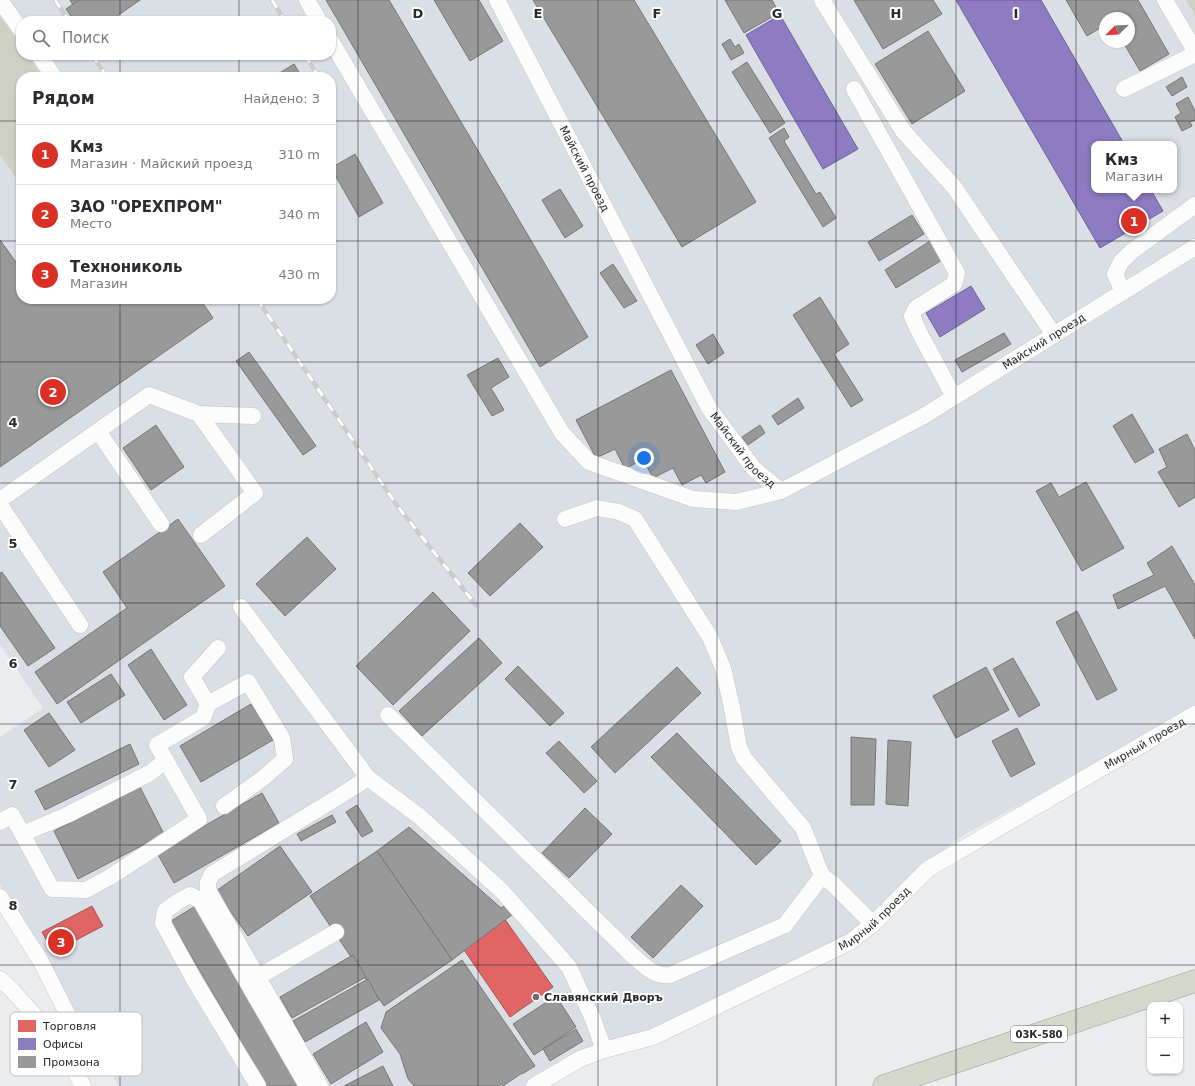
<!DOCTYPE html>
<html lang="ru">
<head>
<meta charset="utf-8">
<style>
  :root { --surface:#fff; --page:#f7f7f7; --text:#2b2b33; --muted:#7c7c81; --line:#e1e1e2; --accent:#d93025 }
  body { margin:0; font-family:"DejaVu Sans",sans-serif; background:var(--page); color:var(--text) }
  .controls { position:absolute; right:12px; bottom:12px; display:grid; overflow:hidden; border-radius:8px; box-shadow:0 1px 3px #0004 }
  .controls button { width:36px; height:36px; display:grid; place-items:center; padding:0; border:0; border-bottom:1px solid var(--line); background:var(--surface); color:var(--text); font:20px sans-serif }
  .compass { position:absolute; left:1099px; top:12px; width:36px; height:36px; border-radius:50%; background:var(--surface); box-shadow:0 1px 3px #0004; rotate:246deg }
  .you { position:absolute; left:644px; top:458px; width:14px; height:14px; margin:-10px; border:3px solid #fff; border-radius:50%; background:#1a73e8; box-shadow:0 0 0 6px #1a73e833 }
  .badge { display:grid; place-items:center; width:26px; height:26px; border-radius:50%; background:var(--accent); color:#fff; font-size:13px; font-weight:700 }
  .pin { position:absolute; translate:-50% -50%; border:2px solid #fff; box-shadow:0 1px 4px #0006 }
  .popup { position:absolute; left:1091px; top:141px; width:86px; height:52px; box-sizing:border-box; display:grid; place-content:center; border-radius:8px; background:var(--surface); filter:drop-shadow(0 1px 3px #0005); font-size:13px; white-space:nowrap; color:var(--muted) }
  .popup b { font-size:15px; color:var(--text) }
  .popup::after { content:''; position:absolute; left:50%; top:100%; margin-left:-8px; border:8px solid transparent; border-top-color:var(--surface) }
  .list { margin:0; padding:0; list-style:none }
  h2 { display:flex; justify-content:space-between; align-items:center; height:52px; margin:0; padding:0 16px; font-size:17px }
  h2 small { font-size:13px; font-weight:400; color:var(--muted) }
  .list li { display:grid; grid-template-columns:26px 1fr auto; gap:12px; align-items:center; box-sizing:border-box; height:60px; padding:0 16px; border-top:1px solid var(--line) }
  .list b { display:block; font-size:15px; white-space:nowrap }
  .list p { margin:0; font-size:13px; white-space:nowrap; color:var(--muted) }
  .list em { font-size:13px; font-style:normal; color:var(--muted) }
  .icon { flex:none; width:22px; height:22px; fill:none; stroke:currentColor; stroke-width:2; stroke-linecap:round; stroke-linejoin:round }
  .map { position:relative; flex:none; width:1195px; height:1086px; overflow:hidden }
  .search { position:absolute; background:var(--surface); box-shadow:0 1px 3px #0004; left:16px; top:16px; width:320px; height:44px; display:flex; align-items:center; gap:10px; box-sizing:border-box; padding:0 14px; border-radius:16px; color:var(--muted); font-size:15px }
  .panel { position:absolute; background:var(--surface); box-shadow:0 1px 3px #0004; left:16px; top:72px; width:320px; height:232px; border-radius:16px }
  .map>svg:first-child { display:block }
  .built { fill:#dadee5; fill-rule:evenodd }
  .green { fill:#ced0c3 }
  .shops { fill:#e06666; stroke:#a95454 }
  .offices { fill:#8e7cc3; stroke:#6f6395 }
  .industry { fill:#999; stroke:#777778 }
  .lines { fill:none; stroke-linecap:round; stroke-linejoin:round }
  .minor-casing { stroke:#c5c7c9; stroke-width:17 }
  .highway-casing { stroke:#a0a89c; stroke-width:23 }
  .minor { stroke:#fcfcfc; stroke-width:16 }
  .highway { stroke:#d2d9cc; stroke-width:22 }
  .rail-casing { stroke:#cbcbcb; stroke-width:4.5 }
  .rail { stroke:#fff; stroke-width:3; stroke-dasharray:9; stroke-linecap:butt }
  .grid { fill:none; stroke:#28292b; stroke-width:1; stroke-opacity:0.55 }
  .poi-dot { fill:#6c6d6f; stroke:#fff; stroke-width:1.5 }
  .labels { text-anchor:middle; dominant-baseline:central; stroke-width:4; stroke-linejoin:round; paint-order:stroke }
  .shield { fill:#fff; stroke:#68696b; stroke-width:1 }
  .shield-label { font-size:10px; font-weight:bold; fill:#28292b }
  .street-label { font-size:11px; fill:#28292b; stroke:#fff }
  .poi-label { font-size:11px; font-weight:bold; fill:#28292b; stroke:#fff; text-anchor:start }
  .key { fill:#fff; stroke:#bebfbf; stroke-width:1 }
  .key-label { font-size:11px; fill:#28292b }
  .grid-label { font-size:13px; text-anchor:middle; font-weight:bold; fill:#28292b; stroke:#fff; stroke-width:4; stroke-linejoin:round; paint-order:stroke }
</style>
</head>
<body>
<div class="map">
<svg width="1195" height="1086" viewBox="0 0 1195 1086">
  <rect width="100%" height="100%" fill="#eaecee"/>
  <path class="built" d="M0,0H1195V709L964,835L925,863L850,933L666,1028L587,1052L526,1086H119L48,964L0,885V737L43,708L0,645ZM1105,18H1129V42H1105ZM21,21H331V55H21ZM21,77H331V299H21ZM1094,144H1174V190H1094Z"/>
  <g class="green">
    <polygon points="1186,0 1195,0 1195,15"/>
    <polygon points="0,16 21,45 21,55 28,55 43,77 21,77 21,185 0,155"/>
  </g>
  <g class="shops">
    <polygon points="92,906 103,926 53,952 42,932"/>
    <polygon points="504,918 553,987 510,1017 462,947"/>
  </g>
  <g class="offices">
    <polygon points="956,0 1041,0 1124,144 1094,144 1094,190 1151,190 1163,211 1100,248"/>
    <polygon points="780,15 858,149 823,169 746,35"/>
    <polygon points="971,286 985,309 940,337 926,313"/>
  </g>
  <g class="industry">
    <polygon points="70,0 79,0 73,5"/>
    <polygon points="79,0 140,0 110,21 74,21 66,9"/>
    <polygon points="326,0 389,0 588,337 540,367"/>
    <polygon points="434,0 479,0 503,41 470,61"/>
    <polygon points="533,0 634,0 756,202 682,247"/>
    <polygon points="725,0 772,0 779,13 744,33"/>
    <polygon points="854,0 933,0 942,14 883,49"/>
    <polygon points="1066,0 1138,0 1169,54 1140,71 1123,42 1129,42 1129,18 1105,18 1105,25 1087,36"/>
    <polygon points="928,31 965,91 912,124 875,64"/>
    <polygon points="730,39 735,47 739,44 744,53 731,60 722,44"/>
    <polygon points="747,62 785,123 770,133 732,72"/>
    <polygon points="294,64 302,77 273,77"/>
    <polygon points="1182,77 1187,87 1172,96 1166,87"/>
    <polygon points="1188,97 1195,111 1195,120 1190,122 1192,126 1182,131 1175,117 1181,113 1176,104"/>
    <polygon points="784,128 789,137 784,141 816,194 820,192 836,218 823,227 769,138"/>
    <polygon points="355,154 383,203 359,217 331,168"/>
    <polygon points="560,189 583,226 565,238 542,200"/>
    <polygon points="912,215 924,234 879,261 868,242"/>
    <polygon points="0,240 21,269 21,299 200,299 213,318 0,467"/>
    <polygon points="930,241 942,260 896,288 885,270"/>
    <polygon points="613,264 637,301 624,308 600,273"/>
    <polygon points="820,297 849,344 834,354 863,400 851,407 793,315"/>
    <polygon points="1004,333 1011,344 962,372 955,360"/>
    <polygon points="713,334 724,353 708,364 696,345"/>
    <polygon points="249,352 316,446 303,455 236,361"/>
    <polygon points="498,358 509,377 491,388 504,410 492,416 467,375"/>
    <polygon points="671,370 725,472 706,483 701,475 682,485 673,468 653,478 643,459 625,469 615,449 596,458 576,420"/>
    <polygon points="798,398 804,408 778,425 772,416"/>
    <polygon points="1132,414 1154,452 1135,463 1113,426"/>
    <polygon points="156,425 184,467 151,490 123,448"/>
    <polygon points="760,425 765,433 748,445 742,437"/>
    <polygon points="1187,434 1195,450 1195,497 1179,507 1158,472 1167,467 1159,449"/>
    <polygon points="1086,482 1124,548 1082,571 1036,491 1051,483 1059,497"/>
    <polygon points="178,519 225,586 57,704 35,672 127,608 103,572"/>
    <polygon points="520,523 543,547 490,596 468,573"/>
    <polygon points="307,537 336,569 285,616 256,584"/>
    <polygon points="1172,546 1195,585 1195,639 1165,586 1118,609 1113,595 1154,575 1147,563"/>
    <polygon points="2,572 55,648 28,666 0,626 0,573"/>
    <polygon points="433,592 470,631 393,705 356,666"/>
    <polygon points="1077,611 1117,690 1097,700 1056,622"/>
    <polygon points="479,638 502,663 422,736 399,711"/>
    <polygon points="151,649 187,705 164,720 128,665"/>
    <polygon points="1013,658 1040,705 1019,717 993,669"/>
    <polygon points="518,666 564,713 550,726 505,679"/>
    <polygon points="677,667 701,693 615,773 591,747"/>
    <polygon points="986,667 1009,710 956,738 933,696"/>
    <polygon points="111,674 125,695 81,723 67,702"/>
    <polygon points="251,704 273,740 201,782 180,746"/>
    <polygon points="49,713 75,750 49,767 24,730"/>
    <polygon points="1017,728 1035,764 1011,777 992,741"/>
    <polygon points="677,733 781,841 756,865 651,757"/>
    <polygon points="851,737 876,739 874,805 851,805"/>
    <polygon points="888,740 911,742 908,806 886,804"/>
    <polygon points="559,741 597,781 584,793 546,753"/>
    <polygon points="130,744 139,764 45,810 35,791"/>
    <polygon points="140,787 164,834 78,879 54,831"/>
    <polygon points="262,793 279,823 174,883 157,853"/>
    <polygon points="357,805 373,831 362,837 346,812"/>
    <polygon points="585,808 612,834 569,878 542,853"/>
    <polygon points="332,815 336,822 301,841 297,834"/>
    <polygon points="409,827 501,908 509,902 517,911 452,960 377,851"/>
    <polygon points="280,846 312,892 248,936 216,891"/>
    <polygon points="377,851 452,960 384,1006 310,896"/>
    <polygon points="681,885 703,906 653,958 631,937"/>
    <polygon points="197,905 303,1086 267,1086 171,921"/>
    <polygon points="353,955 366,977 292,1018 280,997"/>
    <polygon points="462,960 535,1066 522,1074 522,1073 503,1086 501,1084 499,1086 414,1086 408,1079 400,1054 381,1028 386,1012"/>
    <polygon points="368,979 379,1000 305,1042 293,1021"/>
    <polygon points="556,996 576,1027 534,1055 513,1024"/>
    <polygon points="366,1022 383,1052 331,1084 313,1054"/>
    <polygon points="576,1029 583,1041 550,1061 543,1049"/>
    <polygon points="383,1066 393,1086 344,1086"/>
  </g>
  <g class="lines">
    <defs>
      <g id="minor">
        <polyline points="0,0 21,30"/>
        <polyline points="307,0 319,21"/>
        <path id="s1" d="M497,0L709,408L754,469L781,491"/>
        <polyline points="822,0 903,131 954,187 1054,335"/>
        <polyline points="1165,0 1195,51"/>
        <path id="s2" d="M331,41L562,433L589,462L693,499L736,502L781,491L922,417L1195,247"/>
        <polyline points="39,55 54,77"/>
        <polyline points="854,89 957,273 954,284 916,308 912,316 918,330 954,397"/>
        <polyline points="1124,89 1195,54"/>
        <polyline points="1123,292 1115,274 1121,262 1131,252 1195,205"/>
        <polyline points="199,414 253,416"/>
        <polyline points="98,431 161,524"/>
        <polyline points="0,500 149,395 199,414 255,493 201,535"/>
        <polyline points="0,505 80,625"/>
        <polyline points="565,519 597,508 619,512 635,519 710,637 723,668 731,703 739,747 744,758 803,828 822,876 833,884 873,924"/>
        <polyline points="241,607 368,778 419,816 502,891 569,967 593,1019 604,1050"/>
        <polyline points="208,704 192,677 218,648"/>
        <path d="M388,715L633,956C644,965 654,977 670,975L785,925L822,876"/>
        <polyline points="0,822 12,815 52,889 86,890 110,877 199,819 157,745 203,718 208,704 248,682 282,738 285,759 262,779 224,806"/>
        <polyline points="22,834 67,815 150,773 166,760"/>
        <polyline points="0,897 40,960 75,1029 59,1043"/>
        <polyline points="258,977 336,932"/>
        <polyline points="0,979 12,990 59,1043 83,1086"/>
        <polyline points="258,1086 193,978 163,923 165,911 177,902 190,895 200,900 307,1086"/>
        <polyline points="320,1086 208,890 208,882 212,874 338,797 368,778"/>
        <path id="s3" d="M534,1086L580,1059L604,1050L653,1037L850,942L873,924L928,869L1195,714"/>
      </g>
      <polyline id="highway" points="884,1086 1195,981"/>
    </defs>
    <use href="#minor" class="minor-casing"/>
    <use href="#highway" class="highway-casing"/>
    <use href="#minor" class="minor"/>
    <use href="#highway" class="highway"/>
    <defs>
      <g id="rail">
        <polyline points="55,0 69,21"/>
        <polyline points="272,0 285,21"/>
        <polyline points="92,55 107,77"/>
        <polyline points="305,55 318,76"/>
        <polyline points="257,299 398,507 476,605"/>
      </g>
    </defs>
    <use href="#rail" class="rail-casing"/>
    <use href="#rail" class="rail"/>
  </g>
  <path class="grid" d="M120,0V21M239,0V21M358,0V1086M478,0V1086M598,0V1086M717,0V1086M836,0V1086M956,0V1086M1076,0V1086M120,55V77M239,55V77M0,121H21M331,121H1195M0,241H21M331,241H1195M120,299V1086M239,299V1086M0,362H1195M0,483H1195M0,603H1195M0,724H1195M0,845H1195M0,965H1195"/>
  <circle class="poi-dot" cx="536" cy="997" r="4"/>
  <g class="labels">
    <rect class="shield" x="1011" y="1026" width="56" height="16" rx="3"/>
    <g class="shield-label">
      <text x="1039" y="1034">03К-580</text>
    </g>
    <g class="street-label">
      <text stroke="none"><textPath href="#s1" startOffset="190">Майский проезд</textPath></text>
      <text stroke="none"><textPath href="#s2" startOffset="997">Майский проезд</textPath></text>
      <text stroke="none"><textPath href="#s1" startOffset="514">Майский проезд</textPath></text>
      <text stroke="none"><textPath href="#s3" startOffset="706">Мирный проезд</textPath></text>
      <text stroke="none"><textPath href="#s3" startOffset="382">Мирный проезд</textPath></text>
    </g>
    <g class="poi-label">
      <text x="544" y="997">Cлавянский Дворъ</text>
    </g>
  </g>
  <rect x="10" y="1012" width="132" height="64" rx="6" class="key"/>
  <rect x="18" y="1020" width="18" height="12" fill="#e06666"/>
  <rect x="18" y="1038" width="18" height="12" fill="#8e7cc3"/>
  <rect x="18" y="1056" width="18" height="12" fill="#999"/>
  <g class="key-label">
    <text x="43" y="1030">Торговля</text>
    <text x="43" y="1048">Офисы</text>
    <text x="43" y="1066">Промзона</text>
  </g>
  <g class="grid-label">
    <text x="418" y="18">D</text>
    <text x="538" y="18">E</text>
    <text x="657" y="18">F</text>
    <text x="777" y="18">G</text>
    <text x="896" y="18">H</text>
    <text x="1016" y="18">I</text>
    <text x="13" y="427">4</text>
    <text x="13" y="548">5</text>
    <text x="13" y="668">6</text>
    <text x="13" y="789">7</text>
    <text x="13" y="910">8</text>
  </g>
</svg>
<div class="controls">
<button>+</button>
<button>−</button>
</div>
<svg class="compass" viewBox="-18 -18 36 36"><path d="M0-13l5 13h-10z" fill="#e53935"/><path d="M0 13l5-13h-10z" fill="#7c7c81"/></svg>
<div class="you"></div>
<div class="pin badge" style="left:1134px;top:221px">1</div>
<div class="popup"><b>Кмз</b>Магазин</div>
<div class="pin badge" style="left:53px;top:392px">2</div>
<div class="pin badge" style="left:61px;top:942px">3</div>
<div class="search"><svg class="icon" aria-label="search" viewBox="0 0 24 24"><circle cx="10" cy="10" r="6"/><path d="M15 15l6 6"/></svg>Поиск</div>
<section class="panel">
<h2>Рядом<small>Найдено: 3</small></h2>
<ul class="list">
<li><span class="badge">1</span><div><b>Кмз</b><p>Магазин · Майский проезд</p></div><em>310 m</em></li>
<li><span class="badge">2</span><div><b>ЗАО &quot;ОРЕХПРОМ&quot;</b><p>Место</p></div><em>340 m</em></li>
<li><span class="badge">3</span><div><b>Технониколь</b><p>Магазин</p></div><em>430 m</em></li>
</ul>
</section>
</div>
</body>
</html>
